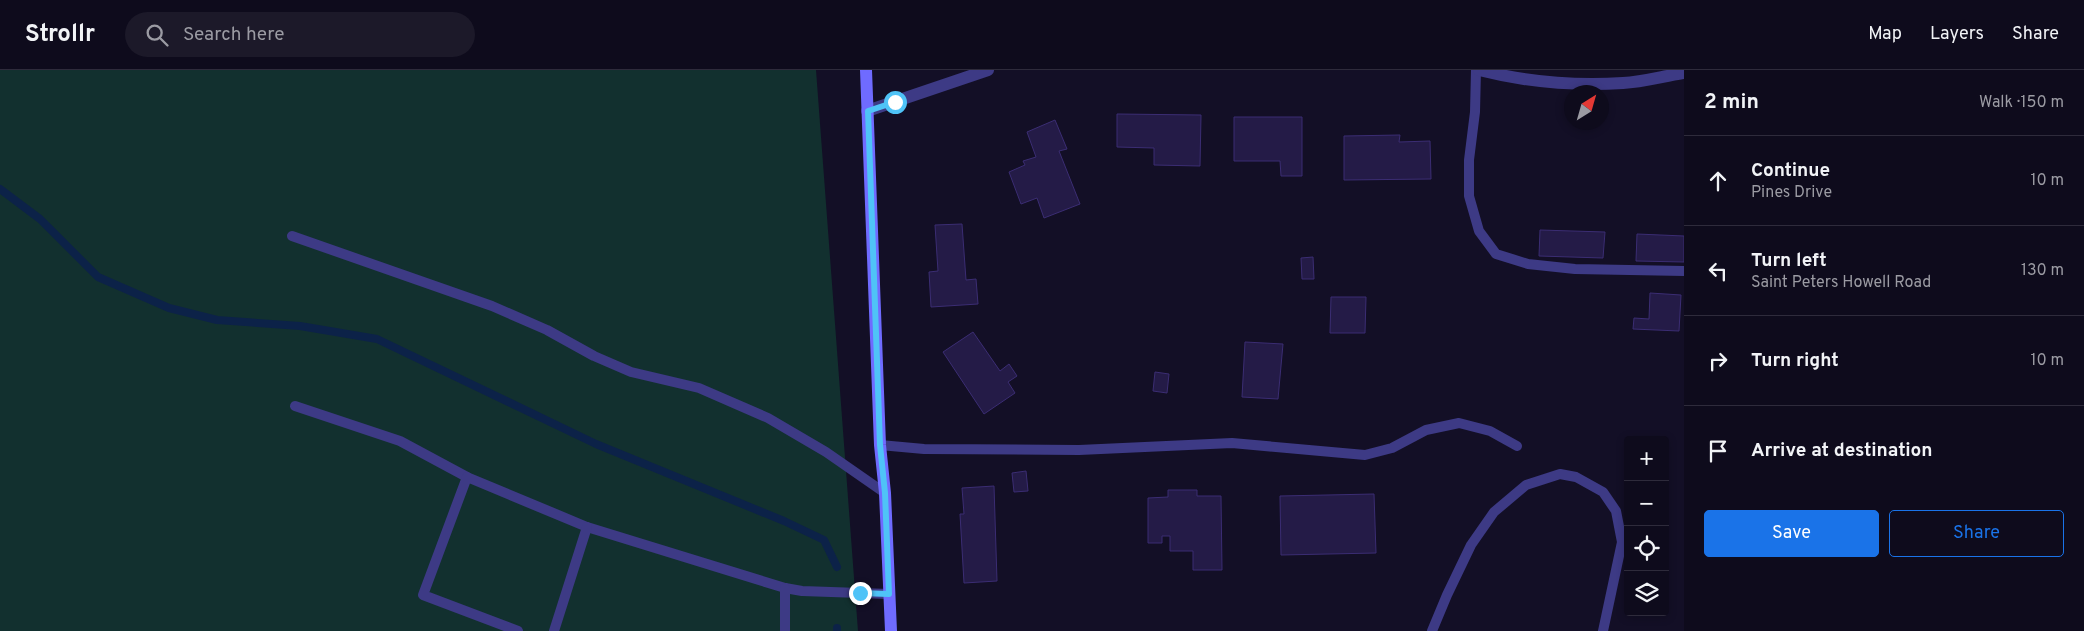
<!DOCTYPE html>
<html lang="en">
<head>
<meta charset="utf-8">
<style>
  :root { --surface:#0e0b1c; --page:#1c1929; --text:#f1f3f6; --muted:#9b9ba3; --line:#2e2b3b; --accent:#1a73e8 }
  body { margin:0; font-family:Overpass,sans-serif; background:var(--page); color:var(--text) }
  .controls { position:absolute; right:15px; bottom:15px; display:grid; overflow:hidden; border-radius:5px; box-shadow:0 2px 8px #0003 }
  .controls button { width:45px; height:45px; display:grid; place-items:center; padding:0; border:0; border-bottom:1px solid var(--line); background:var(--surface); color:var(--text); font:25px sans-serif }
  .compass { position:absolute; left:1564px; top:15px; width:45px; height:45px; border-radius:50%; background:var(--surface); box-shadow:0 2px 8px #0003; rotate:37deg }
  .stop { position:absolute; width:15px; height:15px; margin:-11px; border:4px solid #4fc3f7; border-radius:50%; background:#fff }
  .stop.end { background:#4fc3f7; border-color:#fff; box-shadow:0 1px 5px #0008 }
  .list { margin:0; padding:0; list-style:none }
  h2 { display:flex; justify-content:space-between; align-items:center; height:65px; margin:0; padding:0 20px; font-size:21px }
  h2 small { font-size:16px; font-weight:400; color:var(--muted) }
  .list li { display:grid; grid-template-columns:32px 1fr auto; gap:15px; align-items:center; box-sizing:border-box; height:90px; padding:0 20px; border-top:1px solid var(--line) }
  .list b { display:block; font-size:19px; white-space:nowrap }
  .list p { margin:0; font-size:16px; white-space:nowrap; color:var(--muted) }
  .list em { font-size:16px; font-style:normal; color:var(--muted) }
  .actions { display:flex; gap:10px; padding:15px 20px }
  .actions a { flex:1; padding:11px 0; border:1px solid var(--accent); border-radius:5px; text-align:center; font-size:18px; color:var(--accent) }
  .actions .main { background:var(--accent); color:#fff }
  .icon { flex:none; width:28px; height:28px; fill:none; stroke:currentColor; stroke-width:2; stroke-linecap:round; stroke-linejoin:round }
  .map { position:relative; flex:none; width:1684px; height:561px; overflow:hidden }
  header { display:flex; align-items:center; gap:30px; box-sizing:border-box; height:70px; padding:0 25px; background:var(--surface); border-bottom:1px solid var(--line) }
  header strong { font-size:24px }
  nav { display:flex; gap:28px; margin-inline-start:auto; font-size:18px }
  .search { width:350px; height:45px; background:var(--page); display:flex; align-items:center; gap:12px; box-sizing:border-box; padding:0 18px; border-radius:28px; color:var(--muted); font-size:19px }
  main { display:flex }
  aside { flex:1; background:var(--surface) }
  .map>svg:first-child { display:block }
  .green { fill:#12302f }
  .lines { fill:none; stroke-linecap:round; stroke-linejoin:round }
  .stream { stroke:#0c2248; stroke-width:8 }
  .building { fill:#241b47; stroke:#3b2d73 }
  .service { stroke:#3d3a85; stroke-width:10 }
  .minor { stroke:#3d3a85; stroke-width:12 }
  .secondary { stroke:#6f6bff; stroke-width:12 }
  .route { stroke:#4fc3f7; stroke-width:6 }
</style>
</head>
<body>
<header>
<strong>Strollr</strong>
<div class="search"><svg class="icon" aria-label="search" viewBox="0 0 24 24"><circle cx="10" cy="10" r="6"/><path d="M15 15l6 6"/></svg>Search here</div>
<nav><a>Map</a><a>Layers</a><a>Share</a></nav>
</header>
<main>
<div class="map">
<svg width="1684" height="561" viewBox="0 0 1684 561">
  <rect width="100%" height="100%" fill="#130f26"/>
  <polygon class="green" points="0,0 816,0 858,561 0,561"/>
  <g class="lines">
    <g class="stream">
      <polyline points="0,119 40,149 98,207 169,238 217,250 300,256 377,269 596,374 784,451 824,470 837,497"/>
      <polyline points="837,561 837,558"/>
    </g>
  </g>
  <g class="building">
    <polygon points="1117,44 1201,45 1200,96 1154,95 1154,78 1117,77"/>
    <polygon points="1234,47 1302,47 1302,106 1281,106 1280,91 1234,91"/>
    <polygon points="1055,50 1067,79 1059,81 1080,134 1044,148 1037,128 1021,134 1009,102 1025,95 1023,91 1036,87 1027,62"/>
    <polygon points="1400,65 1399,72 1430,71 1431,109 1344,110 1344,66"/>
    <polygon points="962,154 966,210 976,209 978,234 931,237 929,202 938,201 935,155"/>
    <polygon points="1540,160 1605,162 1603,188 1539,186"/>
    <polygon points="1637,164 1684,166 1684,192 1636,191"/>
    <polygon points="1313,187 1314,209 1302,209 1301,188"/>
    <polygon points="1650,223 1681,225 1679,261 1633,259 1634,248 1649,249"/>
    <polygon points="1331,227 1366,227 1365,263 1330,263"/>
    <polygon points="973,262 1000,301 1009,294 1017,306 1008,312 1015,323 984,344 943,282"/>
    <polygon points="1245,272 1283,274 1278,329 1242,327"/>
    <polygon points="1155,302 1169,304 1167,323 1153,321"/>
    <polygon points="1026,401 1028,421 1014,422 1012,403"/>
    <polygon points="994,416 997,511 964,513 960,444 964,444 962,418"/>
    <polygon points="1168,420 1197,420 1197,426 1221,426 1222,500 1193,500 1193,481 1170,481 1170,466 1162,466 1162,473 1148,473 1148,428 1168,427"/>
    <polygon points="1374,424 1376,483 1281,485 1280,426"/>
  </g>
  <g class="lines">
    <g class="service">
      <polyline points="1476,0 1475,42 1469,90 1469,126 1479,161 1496,184 1528,194 1575,199 1684,201"/>
      <polyline points="292,166 492,236 547,260 594,286 631,302 699,318 768,348 826,382 885,423"/>
      <polyline points="295,336 400,371 467,407"/>
      <polyline points="880,375 924,379 1079,380 1232,373 1365,385 1392,378 1426,360 1459,353 1490,361 1517,376"/>
      <polyline points="518,561 423,525 467,407 587,457 785,518 802,521 889,524"/>
      <polyline points="554,561 587,457"/>
      <polyline points="785,561 785,518"/>
      <polyline points="1432,561 1447,525 1471,475 1494,442 1526,415 1560,404 1576,407 1603,422 1616,441 1622,472 1603,561"/>
    </g>
    <g class="minor">
      <path d="M1479,0C1526,12 1575,16 1623,13C1643,12 1664,6 1684,3"/>
      <polyline points="867,41 988,0"/>
    </g>
    <polyline class="secondary" points="866,0 880,375 885,423 891,561"/>
  </g>
  <g class="lines">
    <polyline class="route" points="860,523 889,524 885,423 880,375 868,41 895,32"/>
  </g>
</svg>
<div class="controls">
<button>+</button>
<button>−</button>
<button><svg class="icon" aria-label="locate" viewBox="0 0 24 24"><circle cx="12" cy="12" r="6"/><path d="M12 2v4M12 18v4M2 12h4M18 12h4"/></svg></button>
<button><svg class="icon" aria-label="layers" viewBox="0 0 24 24"><path d="M12 4l9 5-9 5-9-5zM3 14l9 5 9-5"/></svg></button>
</div>
<svg class="compass" viewBox="-18 -18 36 36"><path d="M0-13l5 13h-10z" fill="#e53935"/><path d="M0 13l5-13h-10z" fill="#9b9ba3"/></svg>
<div class="stop" style="left:895px;top:32px"></div>
<div class="stop end" style="left:860px;top:523px"></div>
</div>
<aside>
<h2>2 min<small>Walk · 150 m</small></h2>
<ul class="list">
<li><svg class="icon" aria-label="ahead" viewBox="0 0 24 24"><path d="M12 20V5M6 11l6-6 6 6"/></svg><div><b>Continue</b><p>Pines Drive</p></div><em>10 m</em></li>
<li><svg class="icon" aria-label="left" viewBox="0 0 24 24"><path d="M17 20v-9H6M10 6l-5 5 5 5"/></svg><div><b>Turn left</b><p>Saint Peters Howell Road</p></div><em>130 m</em></li>
<li><svg class="icon" aria-label="right" viewBox="0 0 24 24"><path d="M7 20v-9h11M14 6l5 5-5 5"/></svg><div><b>Turn right</b></div><em>10 m</em></li>
<li><svg class="icon" aria-label="arrive" viewBox="0 0 24 24"><path d="M6 21V4h12l-3 4 3 4H6"/></svg><div><b>Arrive at destination</b></div></li>
</ul>
<div class="actions"><a class="main">Save</a><a>Share</a></div>
</aside>
</main>
</body>
</html>
